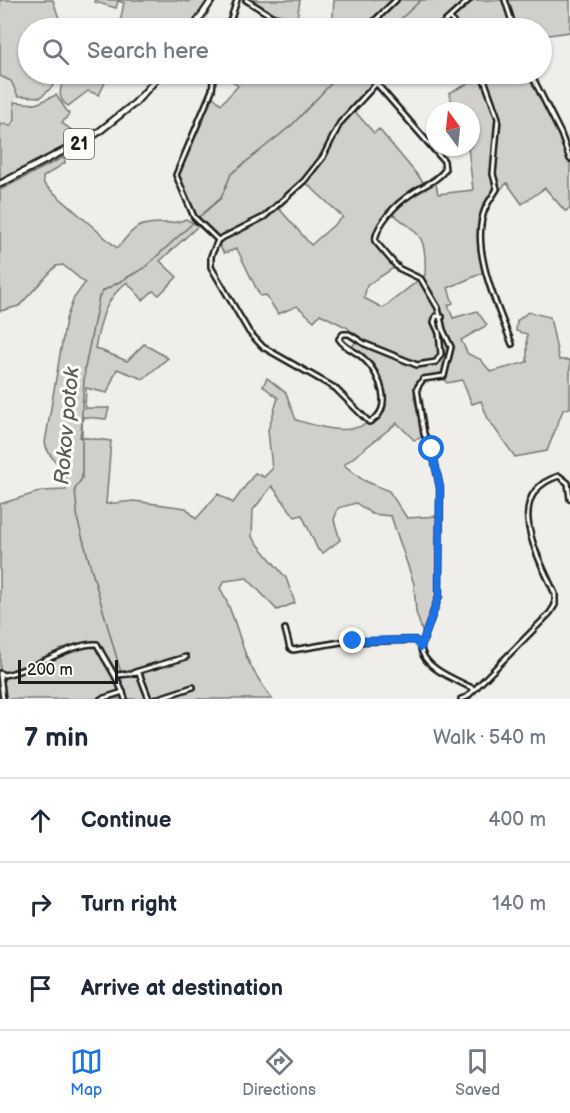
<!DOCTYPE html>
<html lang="en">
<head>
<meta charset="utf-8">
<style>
  :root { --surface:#fff; --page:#f2f2f3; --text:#1f2937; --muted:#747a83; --line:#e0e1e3; --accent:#1a73e8 }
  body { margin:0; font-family:"Balsamiq Sans",sans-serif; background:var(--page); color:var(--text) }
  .compass { position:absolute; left:426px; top:102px; width:54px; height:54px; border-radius:50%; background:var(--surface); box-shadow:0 2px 4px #0004; rotate:345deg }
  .scale { position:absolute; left:18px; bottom:15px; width:100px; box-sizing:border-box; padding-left:6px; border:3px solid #1c1c1c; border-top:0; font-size:16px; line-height:21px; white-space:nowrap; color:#1c1c1c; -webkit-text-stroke:4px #fdfcf7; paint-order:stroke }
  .stop { position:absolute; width:18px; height:18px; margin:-14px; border:4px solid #1a73e8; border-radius:50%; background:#fff }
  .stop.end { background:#1a73e8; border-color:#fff; box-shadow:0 2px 6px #0008 }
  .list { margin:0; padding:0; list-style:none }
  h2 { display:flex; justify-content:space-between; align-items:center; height:78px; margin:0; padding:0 24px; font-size:26px }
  h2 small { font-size:20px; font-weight:400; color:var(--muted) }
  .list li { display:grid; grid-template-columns:39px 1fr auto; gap:18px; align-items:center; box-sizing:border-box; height:84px; padding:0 24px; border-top:2px solid var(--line) }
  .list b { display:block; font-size:22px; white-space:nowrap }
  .list em { font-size:20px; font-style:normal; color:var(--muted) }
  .icon { flex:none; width:33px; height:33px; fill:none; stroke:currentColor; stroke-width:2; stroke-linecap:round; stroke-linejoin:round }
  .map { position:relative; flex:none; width:570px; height:699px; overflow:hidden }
  .search { position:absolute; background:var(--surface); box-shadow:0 2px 4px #0004; left:18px; right:18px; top:18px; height:66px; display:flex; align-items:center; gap:15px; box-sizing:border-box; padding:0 21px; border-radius:33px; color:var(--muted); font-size:22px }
  .sheet { height:330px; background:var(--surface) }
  nav { display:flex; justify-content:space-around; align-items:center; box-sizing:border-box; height:84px; border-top:2px solid var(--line); background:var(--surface); font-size:16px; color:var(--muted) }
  nav a { display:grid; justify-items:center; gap:3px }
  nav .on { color:var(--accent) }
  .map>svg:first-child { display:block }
  .built { fill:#e0deda }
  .green { fill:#d0cfcc; stroke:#767674; stroke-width:1.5; fill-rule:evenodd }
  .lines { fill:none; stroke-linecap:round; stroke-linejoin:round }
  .stream { stroke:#706f6d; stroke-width:1.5 }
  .street-casing { stroke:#1c1c1c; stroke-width:8 }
  .primary-casing { stroke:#1c1c1c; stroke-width:9 }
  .street { stroke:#fdfcf7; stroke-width:3 }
  .primary { stroke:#fdfcf7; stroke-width:4.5 }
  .route { stroke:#1a73e8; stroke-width:8 }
  .labels { text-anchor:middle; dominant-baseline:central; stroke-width:6; stroke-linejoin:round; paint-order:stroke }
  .shield { fill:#fdfcf7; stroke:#605f5e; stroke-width:1.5 }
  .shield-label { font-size:18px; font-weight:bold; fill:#1c1c1c }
  .water-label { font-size:21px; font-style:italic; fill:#5b5b59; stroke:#fdfcf7 }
</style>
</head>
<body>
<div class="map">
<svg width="570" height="699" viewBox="0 0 570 699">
  <rect width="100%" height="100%" fill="#f0eeea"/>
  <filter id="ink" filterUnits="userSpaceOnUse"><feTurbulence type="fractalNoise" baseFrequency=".0167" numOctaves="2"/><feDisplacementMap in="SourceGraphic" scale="12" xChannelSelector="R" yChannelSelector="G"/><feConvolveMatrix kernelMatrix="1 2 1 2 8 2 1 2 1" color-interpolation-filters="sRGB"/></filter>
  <g filter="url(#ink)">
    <polygon class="built" points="0,76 11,81 18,96 14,102 15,120 10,126 0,123"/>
    <g class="green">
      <polygon points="0,0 53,0 62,28 28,28 28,74 59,74 52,87 41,97 18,96 11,81 0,76"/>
      <polygon points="95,0 177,0 189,2 191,0 210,0 191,28 109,28 111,25 119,27 124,3 118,1 116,8 95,2"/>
      <polygon points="252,0 300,0 297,18 268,12"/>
      <polygon points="334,0 570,0 570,32 542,36 542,28 453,28 448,21 438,28 329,28 333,16"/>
      <path d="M66,74H109L99,95L88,91L68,106C55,97 61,87 66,74Z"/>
      <path d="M224,74H383L351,107L374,133L379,129L424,183L435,179L438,194L473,190L468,147H471V111H455L449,93L480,78L478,74H532L562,131L570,156V209L565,211L545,188L522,204L507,183C479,209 479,235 487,271L448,288L453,303L448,305L453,318L477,311L487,325L461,340L468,354L480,359L491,372L527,362V334L516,331L517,321L528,312L550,317L559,360H570V408L563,410L547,451L515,457L488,419L481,401L472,404L462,380L447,383L441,376L417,381L414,397L424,437L414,440L397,423L344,465L363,480L389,491L407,518L438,516L442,594L425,640L416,612L414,584L391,516L372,514L356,503L338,508L334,520L340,540L323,553L318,550L302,515L295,517L272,486L253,510L252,537L286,578L295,603L277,610L247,578L225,581L220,588C232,608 236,628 244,650C250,668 261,683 272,699H0V504L42,491L66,490C71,467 49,463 45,443L66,319L74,298L85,283L63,265L56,266L19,306L0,311V190L64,157L65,163L43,177L44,184L117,248C123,242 130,231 138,227C153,219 171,227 186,219L197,225L176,174L209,93L221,104L238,86ZM302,179L343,217L311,245L276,205ZM389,211C420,235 427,234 425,275L383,308L364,298L367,285L400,264L374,240L375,232ZM198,226L217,242L224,253L237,249L260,296L266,295L278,314L297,306L314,321L320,314L348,328L357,340L351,348C372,364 387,385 384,412C354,438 331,430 296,420L286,393L267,378L263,386L278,398L268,430L272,469L264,477L255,473L233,503L218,494L196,519L186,508L134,501L106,504L111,441L80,437L83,417L106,419L109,408H85L86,388L107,393L117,369L143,379L168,358L144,344L127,361L95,348C101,320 104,300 127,282L143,300L153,291L159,295L177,277L160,261Z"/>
      <polygon points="56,95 69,114 62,123 84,139 0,182 0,123 10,126 15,120 14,102 36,104"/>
    </g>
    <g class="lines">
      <g class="stream">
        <polyline points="391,28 421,0"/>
        <polyline points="198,218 221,198 231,174 292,125 340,74"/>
        <polyline points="121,673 78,522 75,489 82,478 82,409 85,368 99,297 103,291 144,268 194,222"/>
        <polyline points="121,678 127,699"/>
      </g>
      <defs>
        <g id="street">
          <polyline points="246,0 273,17 312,28"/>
          <polyline points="505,0 514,28"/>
          <polyline points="451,19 456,28"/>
          <polyline points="228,28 237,0"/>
          <polyline points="367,28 396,0"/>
          <polyline points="438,28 469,0"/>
          <polyline points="214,74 212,90 176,175 194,217 218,240"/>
          <path d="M482,74L498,118L493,174L497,189C493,196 488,202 485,209C469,248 498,308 512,344"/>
          <polyline points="531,74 561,134 570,159"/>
          <path d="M376,83L444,161L445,170C435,183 423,185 411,194C396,204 377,223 375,241L398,268L421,279L438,308L443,330L451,347L444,376L423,379L417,388L424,434L432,449L440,488L439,596L421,647C422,668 457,680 474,689"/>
          <path d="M218,240L211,256V267L249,332L263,347L335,388L369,422C395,411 380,374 365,360C357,351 345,349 339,339L343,334H349L365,344L417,365L436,362L441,354L439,333L434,322L436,316L442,317"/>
          <polyline points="218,240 264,217 304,181 323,157 340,123 385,74"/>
          <polyline points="285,629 290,648 293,650 341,642 415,640 421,645"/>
          <polyline points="135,672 186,657"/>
          <path d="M0,673L4,675C32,671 72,642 97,644C106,663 119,678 125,699"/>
          <polyline points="0,674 3,699"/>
          <polyline points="117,675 139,673 149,699"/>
          <polyline points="101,699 123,692"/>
          <polyline points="156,699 193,687"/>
          <path d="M461,699L467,697L550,613L555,605V594C540,560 500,494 559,476L568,483L570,499"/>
        </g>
        <g id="primary">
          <polyline points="193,28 212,0"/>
          <polyline points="0,184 96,134 135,103 161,74"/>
        </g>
      </defs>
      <use href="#street" class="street-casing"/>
      <use href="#primary" class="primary-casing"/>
      <use href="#street" class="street"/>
      <use href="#primary" class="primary"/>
    </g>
  </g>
  <g class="lines" filter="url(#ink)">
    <polyline class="route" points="353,641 415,640 421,647 439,596 440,488 432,449"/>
  </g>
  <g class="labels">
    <rect class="shield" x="64" y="129" width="30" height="30" rx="4.5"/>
    <g class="shield-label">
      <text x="79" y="144">21</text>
    </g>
    <g class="water-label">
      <text transform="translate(67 426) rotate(-85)">Rokov potok</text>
    </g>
  </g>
</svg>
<svg class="compass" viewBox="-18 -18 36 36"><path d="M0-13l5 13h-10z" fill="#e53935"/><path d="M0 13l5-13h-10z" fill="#747a83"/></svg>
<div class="scale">200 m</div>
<div class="stop" style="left:432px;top:449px"></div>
<div class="stop end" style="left:353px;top:641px"></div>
<div class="search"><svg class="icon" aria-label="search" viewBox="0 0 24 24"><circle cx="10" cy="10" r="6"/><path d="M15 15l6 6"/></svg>Search here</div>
</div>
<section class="sheet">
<h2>7 min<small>Walk · 540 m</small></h2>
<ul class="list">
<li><svg class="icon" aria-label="ahead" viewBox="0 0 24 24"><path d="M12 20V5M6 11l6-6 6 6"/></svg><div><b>Continue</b></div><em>400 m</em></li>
<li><svg class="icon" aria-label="right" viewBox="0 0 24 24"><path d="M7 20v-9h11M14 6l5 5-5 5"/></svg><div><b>Turn right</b></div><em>140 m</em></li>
<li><svg class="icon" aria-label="arrive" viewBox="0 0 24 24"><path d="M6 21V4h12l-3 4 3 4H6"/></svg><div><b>Arrive at destination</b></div></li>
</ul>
</section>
<nav>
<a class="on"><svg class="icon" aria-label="map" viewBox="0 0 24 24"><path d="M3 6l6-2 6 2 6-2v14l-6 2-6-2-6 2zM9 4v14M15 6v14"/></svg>Map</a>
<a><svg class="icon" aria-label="directions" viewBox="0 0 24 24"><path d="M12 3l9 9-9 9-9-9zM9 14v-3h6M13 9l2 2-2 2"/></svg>Directions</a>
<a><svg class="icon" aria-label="saved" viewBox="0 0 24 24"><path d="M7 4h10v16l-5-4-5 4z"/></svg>Saved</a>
</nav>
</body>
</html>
